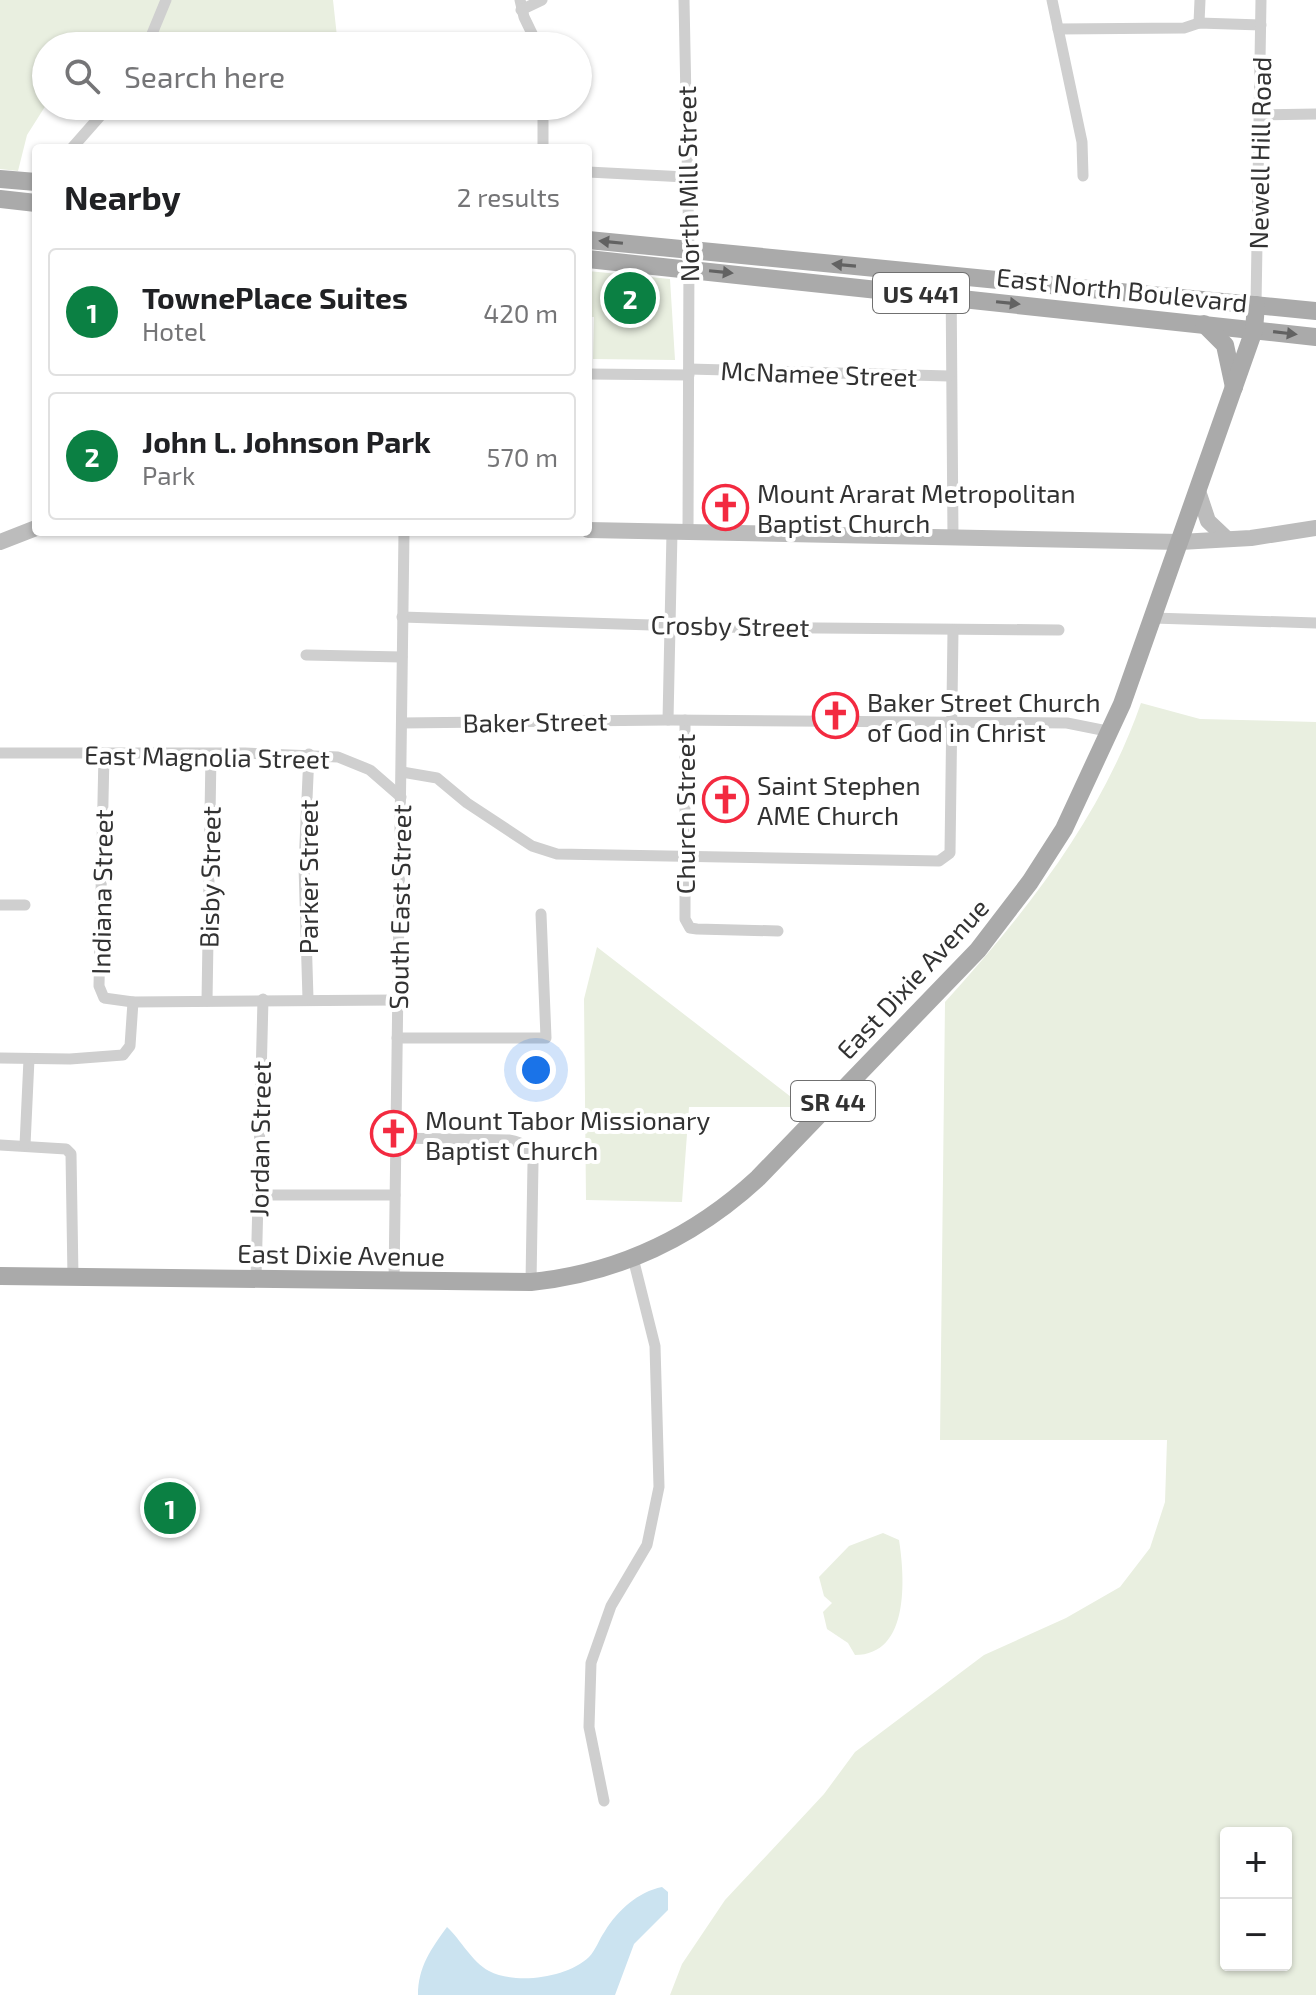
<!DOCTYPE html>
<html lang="en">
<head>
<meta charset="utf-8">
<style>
  :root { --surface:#fff; --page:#f2f2f2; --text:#202124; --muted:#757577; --line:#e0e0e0; --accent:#0b8043 }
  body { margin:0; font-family:"Exo 2",sans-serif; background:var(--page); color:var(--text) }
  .controls { position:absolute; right:24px; bottom:24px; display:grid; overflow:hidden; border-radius:8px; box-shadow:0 2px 6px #0004 }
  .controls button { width:72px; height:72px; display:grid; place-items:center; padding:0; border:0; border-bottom:2px solid var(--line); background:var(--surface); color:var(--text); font:40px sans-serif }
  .you { position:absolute; left:536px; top:1070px; width:28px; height:28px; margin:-20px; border:6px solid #fff; border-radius:50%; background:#1a73e8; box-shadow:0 0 0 12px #1a73e833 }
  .badge { display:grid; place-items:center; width:52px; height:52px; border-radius:50%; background:var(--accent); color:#fff; font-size:26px; font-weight:700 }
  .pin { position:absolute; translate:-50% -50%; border:4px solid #fff; box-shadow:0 2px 8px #0006 }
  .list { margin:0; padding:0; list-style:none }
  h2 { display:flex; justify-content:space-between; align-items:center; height:104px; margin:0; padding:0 32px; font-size:34px }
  h2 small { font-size:26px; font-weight:400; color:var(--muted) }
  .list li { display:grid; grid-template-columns:52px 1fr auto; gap:24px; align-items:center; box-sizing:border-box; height:128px; margin:0 16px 16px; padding:0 16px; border:2px solid var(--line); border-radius:8px }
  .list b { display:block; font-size:30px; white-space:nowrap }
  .list p { margin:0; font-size:26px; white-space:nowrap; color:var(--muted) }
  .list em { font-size:26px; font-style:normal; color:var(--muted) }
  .icon { flex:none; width:44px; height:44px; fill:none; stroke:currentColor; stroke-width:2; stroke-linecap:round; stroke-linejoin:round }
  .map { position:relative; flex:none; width:1316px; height:1995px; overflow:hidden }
  .search { position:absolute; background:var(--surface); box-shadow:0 2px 6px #0004; left:32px; top:32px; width:560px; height:88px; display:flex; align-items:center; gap:20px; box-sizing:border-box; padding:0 28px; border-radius:44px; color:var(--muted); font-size:30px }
  .panel { position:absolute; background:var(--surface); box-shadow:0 2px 6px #0004; left:32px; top:144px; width:560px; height:392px; border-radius:8px }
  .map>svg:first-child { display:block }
  .green { fill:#e9efe0; fill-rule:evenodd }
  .water { fill:#cbe3f0 }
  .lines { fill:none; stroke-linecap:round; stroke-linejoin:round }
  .street { stroke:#cfcfcf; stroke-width:11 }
  .secondary { stroke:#bcbcbc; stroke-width:16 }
  .primary { stroke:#aaa; stroke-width:18 }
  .oneway { fill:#626262 }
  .labels { text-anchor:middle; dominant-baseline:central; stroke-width:8; stroke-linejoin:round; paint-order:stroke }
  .shield { fill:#fff; stroke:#707070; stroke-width:2 }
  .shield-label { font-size:24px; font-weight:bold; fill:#323232 }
  .street-label { font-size:26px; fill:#323232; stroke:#fff }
  .poi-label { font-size:26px; fill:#323232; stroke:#fff; text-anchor:start }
</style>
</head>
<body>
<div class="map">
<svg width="1316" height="1995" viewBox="0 0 1316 1995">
  <rect width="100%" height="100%" fill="#fff"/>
  <g class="green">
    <polygon points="0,0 333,0 338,46 46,46 46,105 27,135 18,171 0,169"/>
    <polygon points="588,271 670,279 675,360 593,359 594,317 588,317"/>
    <path d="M1141,703L1200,719L1316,722V1995H670L682,1964L725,1900L824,1794L855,1752L984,1655L1066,1618L1120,1587L1150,1548L1165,1502L1167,1440H940L945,1002C1026,912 1100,820 1141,703ZM1226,1833H1286V1965H1226Z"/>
    <polygon points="597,947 804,1107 689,1107 682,1202 586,1200 584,999"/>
    <path d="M883,1533L899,1540C905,1578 910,1655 855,1655L848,1643L827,1629L823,1612L832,1603L824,1596L819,1577L849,1546Z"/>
  </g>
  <path class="water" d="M662,1887L668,1892V1910L634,1944L615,1995H418C418,1967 431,1949 447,1927C461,1940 472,1962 489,1971C516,1985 567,1978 589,1957C596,1950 599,1939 605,1931C618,1910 638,1892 662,1887Z"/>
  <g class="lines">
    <g class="street">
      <polyline points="520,0 524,17 538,46"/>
      <polyline points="684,0 689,251 688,532"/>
      <polyline points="1052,0 1082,142 1083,176"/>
      <polyline points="521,10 542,0"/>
      <polyline points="1199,23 1200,0"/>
      <polyline points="1058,29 1184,28 1199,23 1261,25"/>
      <polyline points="147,46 166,0"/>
      <polyline points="543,106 543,148"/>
      <polyline points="1260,115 1316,114"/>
      <polyline points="72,148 109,106"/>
      <polyline points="588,172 686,177"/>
      <polyline points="951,275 953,538"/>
      <polyline points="1256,305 1261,0"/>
      <polyline points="689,369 949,376"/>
      <polyline points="588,374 689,375"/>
      <polyline points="402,617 715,627 1059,630"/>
      <polyline points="1153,618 1316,623"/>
      <polyline points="306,655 402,657"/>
      <polyline points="668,720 672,532"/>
      <polyline points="685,720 685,919 690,928 697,929 778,931"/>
      <polyline points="402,723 668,720 1067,723 1112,732"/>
      <polyline points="0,753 245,753 338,757 370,770 401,797"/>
      <polyline points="104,754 99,986 104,998 133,1002 397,1000"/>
      <polyline points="402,772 437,778 467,803 532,846 557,854 939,861 950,853 953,630"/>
      <polyline points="0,905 25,905"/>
      <polyline points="308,999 304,866 309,754"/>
      <polyline points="207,1001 211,754"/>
      <polyline points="397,1038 546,1038 541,914"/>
      <polyline points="0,1058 70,1059 123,1055 130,1046 133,1002"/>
      <path d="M397,1138L509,1140C523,1142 531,1148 533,1163L531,1282"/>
      <polyline points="0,1145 66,1149 71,1154 73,1277"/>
      <polyline points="25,1145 29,1059"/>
      <polyline points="259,1195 395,1195"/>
      <polyline points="256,1279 263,999"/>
      <polyline points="394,1281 404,532"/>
      <polyline points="604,1801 589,1727 591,1663 611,1606 647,1545 659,1487 655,1346 633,1258"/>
    </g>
    <g class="secondary">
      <polyline points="1198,491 1208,521 1227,539"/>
      <polyline points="588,530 1180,542 1251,538 1316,528"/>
      <polyline points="0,542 36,528"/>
    </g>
    <g class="primary">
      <polyline points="0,179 36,182"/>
      <polyline points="0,199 36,203"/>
      <polyline points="588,240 1316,311"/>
      <polyline points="588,259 1316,337"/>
      <polyline points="1204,324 1225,345 1234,387"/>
      <path d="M0,1276L531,1282C618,1273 694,1237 758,1178L978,950L1030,882L1064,829L1122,704L1254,330L1256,305"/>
    </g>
  </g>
  <defs><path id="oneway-solid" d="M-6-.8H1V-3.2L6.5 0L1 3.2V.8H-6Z" transform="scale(2)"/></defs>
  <g class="oneway">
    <use href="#oneway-solid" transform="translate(611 242) rotate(-174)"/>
    <use href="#oneway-solid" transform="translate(844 265) rotate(-175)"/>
    <use href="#oneway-solid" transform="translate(721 272) rotate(6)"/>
    <use href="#oneway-solid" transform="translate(1008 303) rotate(6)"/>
    <use href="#oneway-solid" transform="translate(1285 333) rotate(7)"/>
  </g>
  <defs>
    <symbol id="church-ring" viewBox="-11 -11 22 22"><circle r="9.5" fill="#fff" stroke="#f32a40" stroke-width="1.5"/><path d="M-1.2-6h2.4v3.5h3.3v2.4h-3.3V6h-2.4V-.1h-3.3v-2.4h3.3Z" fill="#f32a40"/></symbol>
  </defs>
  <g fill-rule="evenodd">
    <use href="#church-ring" x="700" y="482" width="51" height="51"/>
    <use href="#church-ring" x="810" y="690" width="51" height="51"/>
    <use href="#church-ring" x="700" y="774" width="51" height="51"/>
    <use href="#church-ring" x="368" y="1108" width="51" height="51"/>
  </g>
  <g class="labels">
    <g class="shield">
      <rect x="873" y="273" width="96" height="40" rx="6"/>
      <rect x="791" y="1081" width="84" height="40" rx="6"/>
    </g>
    <g class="shield-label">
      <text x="921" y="293">US 441</text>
      <text x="833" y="1101">SR 44</text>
    </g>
    <g class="street-label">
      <text transform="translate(1259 153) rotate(-89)">Newell Hill Road</text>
      <text transform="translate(687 184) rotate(-91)">North Mill Street</text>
      <text transform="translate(1122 289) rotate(6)">East North Boulevard</text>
      <text transform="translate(819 373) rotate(2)">McNamee Street</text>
      <text transform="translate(730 625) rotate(1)">Crosby Street</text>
      <text transform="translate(535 721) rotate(-1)">Baker Street</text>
      <text transform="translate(207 756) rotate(1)">East Magnolia Street</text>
      <text transform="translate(684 814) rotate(-90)">Church Street</text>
      <text transform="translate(209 877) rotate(-89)">Bisby Street</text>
      <text transform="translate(307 877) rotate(-90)">Parker Street</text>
      <text transform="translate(101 892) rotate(-89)">Indiana Street</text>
      <text transform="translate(399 907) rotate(-89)">South East Street</text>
      <text transform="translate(912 978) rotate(-47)">East Dixie Avenue</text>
      <text transform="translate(259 1139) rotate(-89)">Jordan Street</text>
      <text transform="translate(341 1254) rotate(1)">East Dixie Avenue</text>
    </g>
    <g class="poi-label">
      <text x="757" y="492">Mount Ararat Metropolitan<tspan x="757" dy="30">Baptist Church</tspan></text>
      <text x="867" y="701">Baker Street Church<tspan x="867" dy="30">of God in Christ</tspan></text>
      <text x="757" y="784">Saint Stephen<tspan x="757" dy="30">AME Church</tspan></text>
      <text x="425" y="1119">Mount Tabor Missionary<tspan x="425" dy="30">Baptist Church</tspan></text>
    </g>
  </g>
</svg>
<div class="controls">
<button>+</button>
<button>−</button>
</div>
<div class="you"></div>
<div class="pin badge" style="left:170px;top:1508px">1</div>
<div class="pin badge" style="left:630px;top:298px">2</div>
<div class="search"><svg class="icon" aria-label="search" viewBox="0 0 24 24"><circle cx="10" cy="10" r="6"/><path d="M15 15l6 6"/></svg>Search here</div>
<section class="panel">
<h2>Nearby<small>2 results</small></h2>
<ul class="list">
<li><span class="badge">1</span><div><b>TownePlace Suites</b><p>Hotel</p></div><em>420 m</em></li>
<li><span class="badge">2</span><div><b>John L. Johnson Park</b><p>Park</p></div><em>570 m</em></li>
</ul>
</section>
</div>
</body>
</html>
